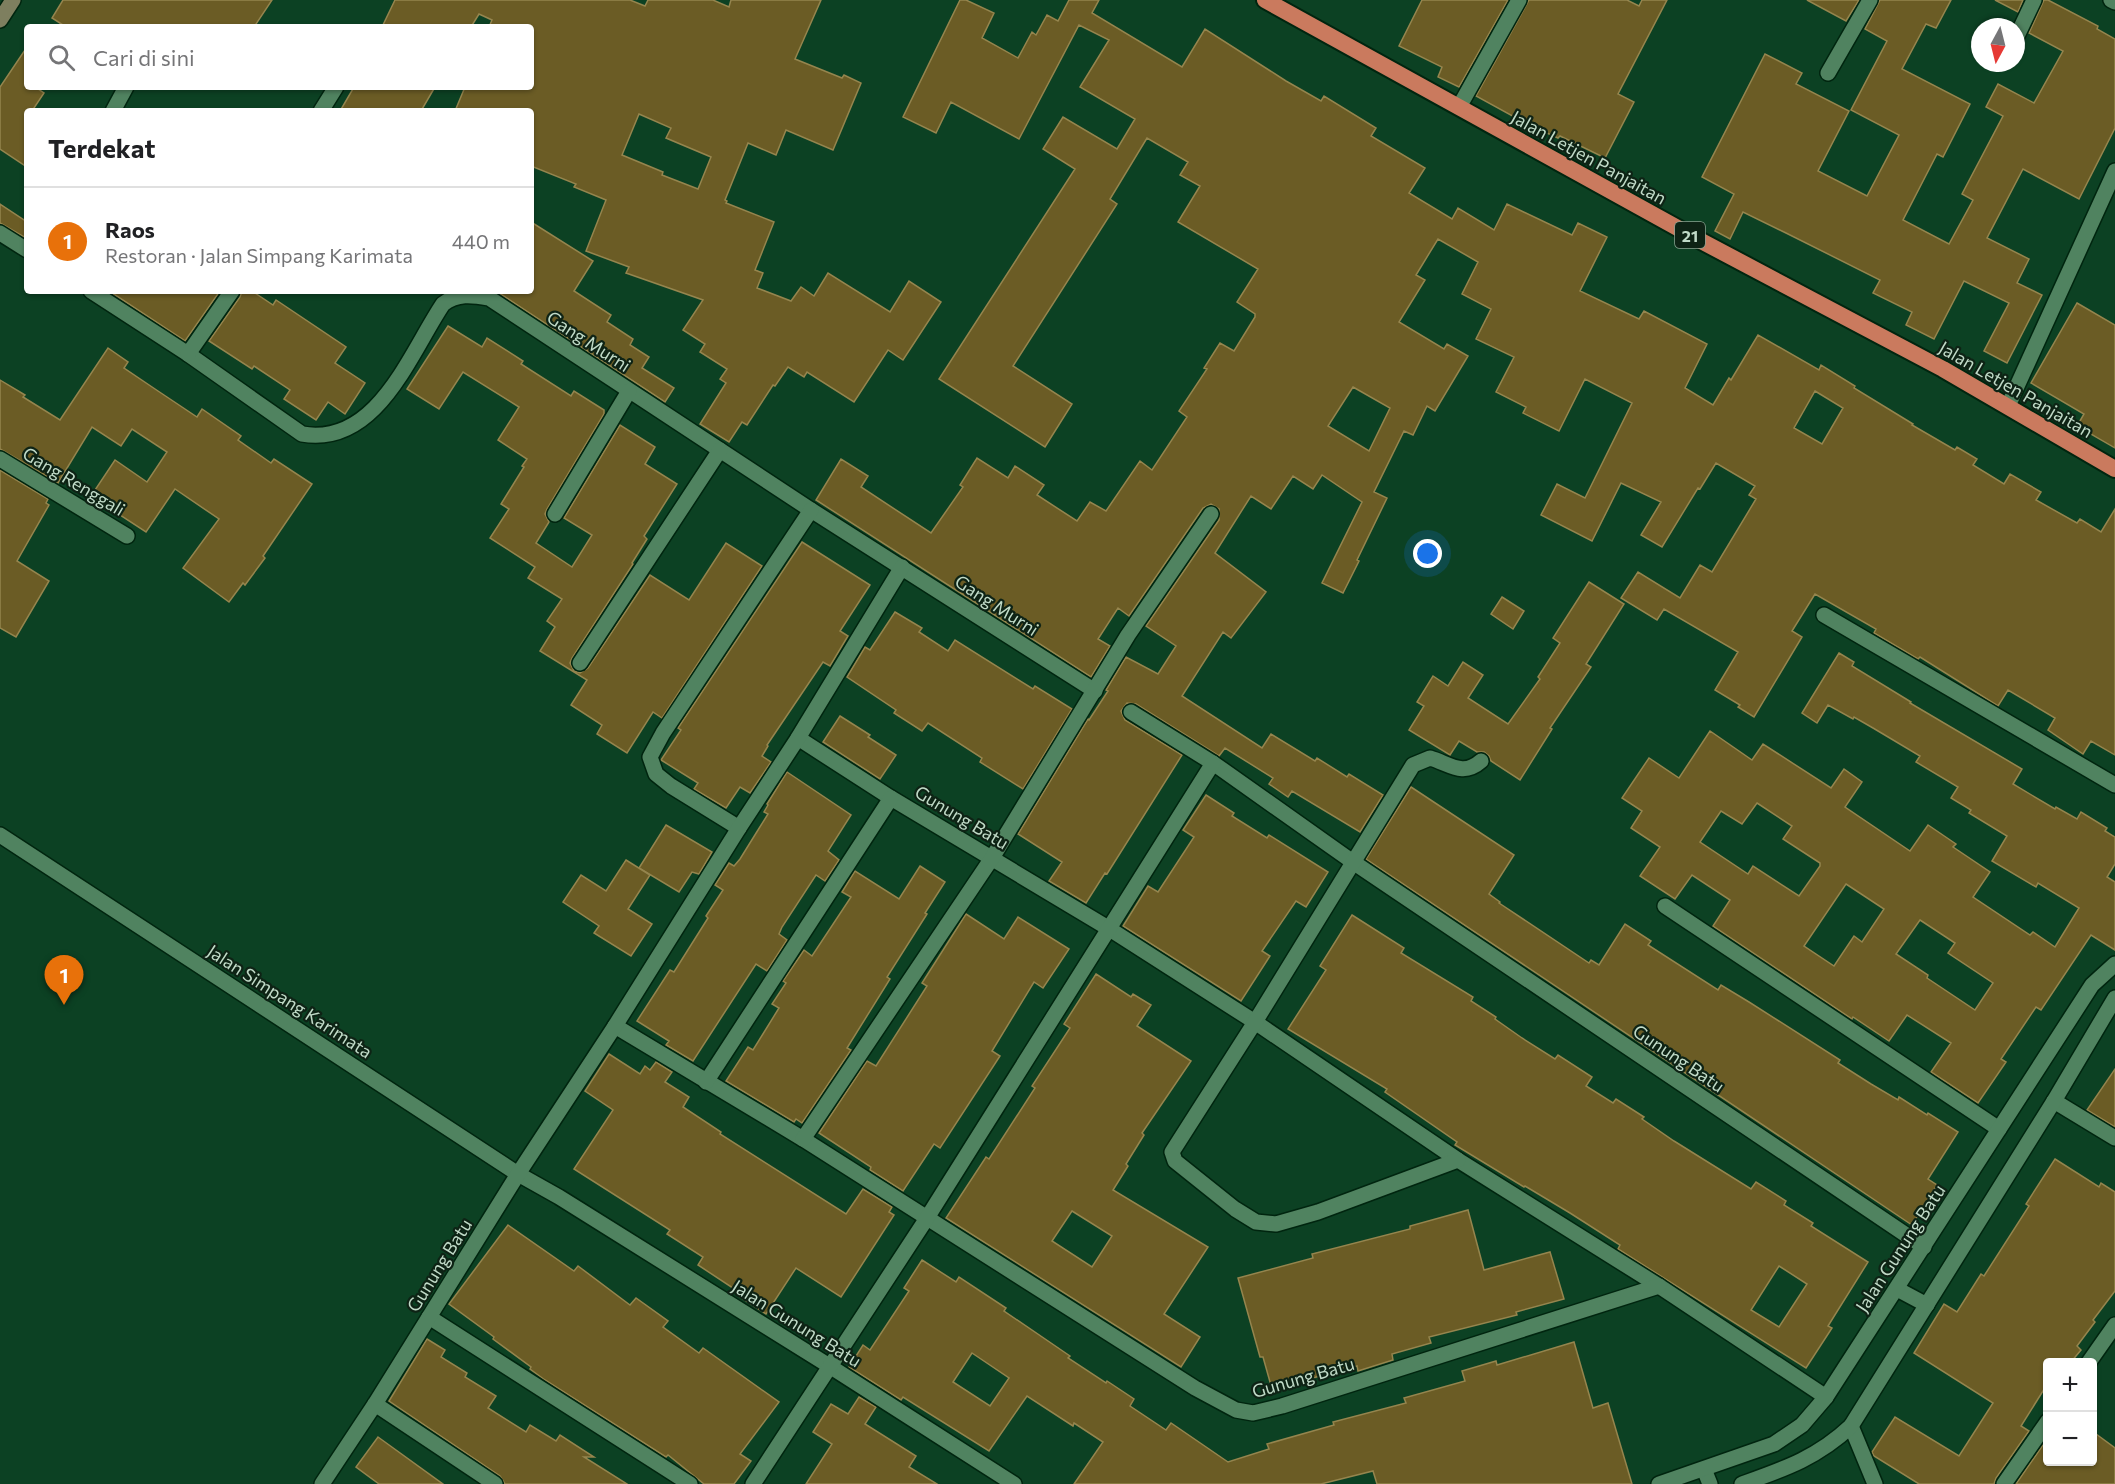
<!DOCTYPE html>
<html lang="id">
<head>
<meta charset="utf-8">
<style>
  :root { --surface:#fff; --page:#f2f2f2; --text:#202124; --muted:#757577; --line:#e0e0e0; --accent:#d93025 }
  body { margin:0; font-family:Commissioner,sans-serif; background:var(--page); color:var(--text) }
  .controls { position:absolute; right:18px; bottom:18px; display:grid; overflow:hidden; border-radius:6px; box-shadow:0 2px 4px #0004 }
  .controls button { width:54px; height:54px; display:grid; place-items:center; padding:0; border:0; border-bottom:2px solid var(--line); background:var(--surface); color:var(--text); font:30px sans-serif }
  .compass { position:absolute; left:1971px; top:18px; width:54px; height:54px; border-radius:50%; background:var(--surface); box-shadow:0 2px 4px #0004; rotate:187deg }
  .you { position:absolute; left:1428px; top:554px; width:21px; height:21px; margin:-15px; border:4px solid #fff; border-radius:50%; background:#1a73e8; box-shadow:0 0 0 9px #1a73e833 }
  .badge { display:grid; place-items:center; width:39px; height:39px; border-radius:50%; background:var(--accent); color:#fff; font-size:20px; font-weight:700 }
  .pin { position:absolute; translate:-50% -50px; filter:drop-shadow(0 2px 3px #0008) }
  .pin::after { content:''; position:absolute; top:32px; width:21px; height:18px; background:inherit; clip-path:polygon(0 0,100% 0,50% 100%) }
  .list { margin:0; padding:0; list-style:none }
  h2 { display:flex; justify-content:space-between; align-items:center; height:78px; margin:0; padding:0 24px; font-size:26px }
  h2 small { font-size:20px; font-weight:400; color:var(--muted) }
  .list li { display:grid; grid-template-columns:39px 1fr auto; gap:18px; align-items:center; box-sizing:border-box; height:108px; padding:0 24px; border-top:2px solid var(--line) }
  .list b { display:block; font-size:22px; white-space:nowrap }
  .list p { margin:0; font-size:20px; white-space:nowrap; color:var(--muted) }
  .list em { font-size:20px; font-style:normal; color:var(--muted) }
  .icon { flex:none; width:33px; height:33px; fill:none; stroke:currentColor; stroke-width:2; stroke-linecap:round; stroke-linejoin:round }
  .map { position:relative; flex:none; width:2115px; height:1484px; overflow:hidden }
  .search { position:absolute; background:var(--surface); box-shadow:0 2px 4px #0004; left:24px; top:24px; width:510px; height:66px; display:flex; align-items:center; gap:15px; box-sizing:border-box; padding:0 21px; border-radius:6px; color:var(--muted); font-size:22px }
  .panel { position:absolute; background:var(--surface); box-shadow:0 2px 4px #0004; left:24px; top:108px; width:510px; height:186px; border-radius:6px }
  .map>svg:first-child { display:block }
  .building { fill:#6b5c25; stroke:#95854e; stroke-width:1.5; fill-rule:evenodd }
  .lines { fill:none; stroke-linecap:round; stroke-linejoin:round }
  .minor-casing { stroke:#00250f; stroke-width:18 }
  .secondary-casing { stroke:#00250f; stroke-width:18 }
  .trunk-casing { stroke:#00250f; stroke-width:20 }
  .minor { stroke:#508360; stroke-width:15 }
  .secondary { stroke:#7e7f5f; stroke-width:15 }
  .trunk { stroke:#ca7a5e; stroke-width:16 }
  .labels { text-anchor:middle; dominant-baseline:central; stroke-width:4.5; stroke-linejoin:round; paint-order:stroke }
  .shield { fill:#0e2315; stroke:#8ba392; stroke-width:1.5 }
  .shield-label { font-size:16px; font-weight:bold; fill:#c0dac7 }
  .street-label { font-size:18px; fill:#c0dac7; stroke:#0e2315 }
</style>
</head>
<body>
<div class="map">
<svg width="2115" height="1484" viewBox="0 0 2115 1484">
  <rect width="100%" height="100%" fill="#0c4123"/>
  <g class="building">
    <polygon points="63,0 272,0 254,27 66,27 52,18"/>
    <path d="M395,0H630L645,6L648,0H713L729,7L731,0H821L795,59L842,78L844,75L861,83L833,150L786,130L776,155L748,143L725,200L727,201L726,203L774,222L755,270L763,273L757,288L791,301L801,287L814,296L828,273L890,312L909,281L941,302L903,360L888,350L854,402L807,372L804,377L788,367L775,386L773,385L747,425L742,422L729,442L700,424L726,383L720,379L727,369L700,352L705,344L683,330L703,300L626,273L629,267L586,251L606,200L574,187L576,184L531,166V111H455L465,87H531V27H489L492,20L479,14L471,27H382ZM639,114L671,128L666,138L711,157L698,189L662,175L663,172L622,155Z"/>
    <path d="M960,0H966L994,13L982,38L1018,58L1032,32L1036,35L1047,15L1058,21L1069,0H1099L1092,13L1182,67L1205,29L1286,81L1321,101L1324,96L1376,128L1371,136L1425,168L1409,193L1452,219L1458,208L1494,230L1507,204L1572,235L1578,223L1607,237L1580,291L1639,319L1644,311L1707,344L1685,388L1713,405L1729,378L1731,380L1758,335L1819,370L1821,365L1855,386L1854,388L1913,424L1912,425L1955,450L1957,447L1977,459L1973,465L2004,484L2010,474L2041,492L2036,500L2077,523L2080,519L2101,532L2115,509V755L2091,741L2083,754L2048,730L2055,718L2008,690L1998,706L1920,657L1918,659L1874,633L1876,629L1815,594L1792,631L1802,637L1754,717L1738,707L1740,705L1715,690L1738,652L1664,609L1657,620L1621,598L1638,572L1680,598L1700,565L1712,572L1756,499L1749,495L1755,486L1716,463L1700,489L1698,488L1662,547L1641,535L1661,502L1621,483L1592,541L1541,515L1557,484L1585,498L1632,403L1585,379L1559,431L1523,413L1526,407L1496,392L1514,357L1476,339L1491,309L1462,294L1478,262L1438,239L1416,275L1425,280L1399,322L1444,349L1447,344L1468,356L1435,411L1427,406L1413,435L1404,431L1374,492L1387,498L1357,560L1359,561L1343,593L1322,583L1362,502L1322,475L1313,489L1293,476L1271,509L1251,496L1215,553L1266,592L1231,638L1223,632L1182,696L1262,748L1271,734L1315,761L1317,758L1347,777L1349,774L1383,795L1360,832L1292,791L1288,797L1269,784L1273,778L1225,748L1219,756L1136,704L1127,703L1121,711L1125,720L1182,755L1107,874L1105,873L1086,903L1049,881L1062,862L1018,834L1088,719L1089,720L1108,691L1106,690L1126,657L1158,674L1176,646L1146,626L1219,520V509L1211,504L1203,508L1129,616L1118,608L1098,639L1110,646L1091,677L816,500L841,459L868,476L861,487L931,533L963,487L960,485L977,458L1008,478L1015,466L1044,485L1037,495L1077,521L1090,502L1106,511L1140,461L1152,470L1187,417L1179,411L1207,369L1204,368L1220,343L1234,351L1255,317V314L1237,302L1258,269L1178,222L1200,186L1180,175L1188,162L1147,138L1110,199L1117,204L1013,366L1072,404L1045,447L939,379L1075,169L1043,149L1063,117L1117,149L1135,119L1080,87L1109,40L1079,25L1019,139L951,102L936,133L903,117ZM1353,387L1390,408L1369,451L1328,426ZM1815,391L1843,408L1822,444L1794,428Z"/>
    <polygon points="1422,0 1508,0 1459,87 1438,77 1442,67 1399,46"/>
    <polygon points="1529,0 1627,0 1639,6 1642,0 1667,0 1618,94 1634,102 1605,158 1560,136 1558,138 1527,124 1476,96"/>
    <polygon points="1807,0 1859,0 1846,21"/>
    <polygon points="1880,0 1951,0 1936,28 1926,24 1902,69 1970,104 1943,157 1937,154 1903,220 1949,244 1973,200 1962,194 2003,116 1986,107 1998,84 2034,103 2063,51 2029,33 2044,0 2048,0 2098,26 2097,29 2115,39 2115,128 2079,199 2023,169 1987,238 2029,259 2017,283 2042,295 2007,363 1984,351 2009,303 1964,281 1934,339 1906,325 1912,312 1873,293 1880,280 1786,233 1743,212 1730,239 1715,231 1734,194 1702,177 1765,54 1802,73 1796,84 1849,111 1818,171 1867,196 1899,135 1851,110 1887,41 1865,29"/>
    <polygon points="1995,0 2023,0 2018,12"/>
    <polygon points="27,47 27,87 35,87 44,93 32,111 27,111 27,167 0,149 0,87"/>
    <polygon points="354,87 435,87 421,111 340,111"/>
    <polygon points="0,204 27,222 27,232 24,237 0,223"/>
    <polygon points="531,222 593,261 574,291 611,315 607,322 633,339 630,345 649,357 642,368 674,388 665,402 496,291 531,291"/>
    <polygon points="109,291 220,291 185,341"/>
    <polygon points="242,291 252,291 273,305 276,300 346,347 335,363 365,383 345,414 328,402 316,420 284,399 290,390 254,366 252,369 209,341 240,297"/>
    <polygon points="2077,303 2115,325 2115,448 2077,426 2084,414 2031,383"/>
    <polygon points="448,326 482,347 487,338 523,361 521,364 571,396 574,391 604,410 604,414 547,509 545,514 549,522 536,543 572,567 592,535 564,518 620,425 655,447 645,464 677,484 644,536 647,539 632,563 633,564 572,658 570,663 574,671 580,673 588,668 650,575 689,600 726,543 762,566 662,718 653,712 627,753 597,734 602,725 571,705 587,680 540,651 555,627 547,621 562,599 528,578 535,567 490,538 509,509 501,504 524,467 522,466 527,459 498,440 519,407 463,372 439,409 407,389"/>
    <polygon points="108,348 128,362 124,368 158,391 197,417 202,409 241,436 238,440 271,463 274,459 312,484 263,556 265,558 245,585 243,583 229,602 183,568 219,519 175,489 146,532 91,496 115,460 147,482 167,452 132,429 121,446 92,427 58,483 0,449 0,380 25,395 23,397 60,420"/>
    <polygon points="0,470 48,499 46,503 49,505 17,561 49,581 16,637 0,628"/>
    <polygon points="802,542 870,585 840,631 848,636 830,666 823,662 767,745 768,746 762,756 771,762 750,793 740,787 726,808 694,789 698,783 661,760 681,730 678,728"/>
    <polygon points="1589,582 1624,604 1586,664 1591,667 1550,728 1552,729 1520,780 1491,761 1489,756 1484,752 1477,752 1459,741 1450,755 1409,730 1424,706 1417,702 1433,676 1448,686 1463,662 1483,675 1468,698 1508,724 1540,679 1538,677 1560,643 1553,638"/>
    <polygon points="1502,597 1524,611 1513,629 1491,614"/>
    <polygon points="895,612 922,628 919,632 948,651 955,640 1033,689 1035,686 1072,709 1023,789 980,762 982,758 928,723 922,731 894,713 896,710 847,677 865,647 870,650"/>
    <path d="M1839,653L1854,662L1852,666L1911,702L1910,703L2022,769L2013,784L2055,809L2056,807L2077,819L2081,812L2107,828L2105,831L2115,837V864L2107,877L2115,882V950L2091,935L2041,1010L2036,1007L2001,1059L2006,1062L1978,1103L1931,1072L1951,1043L1907,1015L1889,1041L1853,1017L1852,1019L1713,926L1730,900L1692,875L1675,899L1640,876L1660,847L1631,828L1642,811L1622,798L1649,758L1679,778L1710,731L1752,760L1763,744L1831,788L1844,769L1862,782L1845,807L1910,851L1928,825L1956,844L1953,847L1990,872L1973,897L2030,935L2033,932L2055,947L2079,908L2038,883L2036,887L1992,861L2007,836L1969,813L1971,810L1951,798L1958,787L1916,762L1920,756L1873,728L1854,717L1853,719L1828,705L1817,723L1802,713ZM1757,803L1792,826L1783,839L1820,863V866L1799,896L1753,866L1748,874L1700,842L1721,811L1742,824ZM1846,884L1884,909L1862,942L1854,936L1834,966L1804,946ZM1920,920L1955,943L1948,953L1993,983L1975,1010L1927,978L1928,975L1896,954Z"/>
    <polygon points="840,716 870,735 868,737 896,755 880,779 823,742"/>
    <polygon points="787,772 851,815 828,851 839,860 825,881 816,875 782,927 779,934 787,940 767,971 756,964 693,1061 666,1045 669,1041 637,1021 670,970 674,972 708,918 706,916 723,890 715,885 729,863 734,866 740,859 758,830 768,814 764,812 768,805 767,804"/>
    <polygon points="1411,787 1514,855 1489,894 1500,902 1499,903 1589,963 1591,960 1599,965 1625,924 1651,941 1648,945 1718,990 1721,985 1749,1002 1840,1060 1838,1063 1871,1084 1898,1100 1899,1097 1927,1115 1928,1113 1958,1132 1928,1179 1937,1185 1912,1225 1366,859"/>
    <polygon points="1206,795 1234,813 1232,816 1267,838 1269,835 1328,872 1306,907 1296,901 1262,951 1270,956 1241,1001 1123,926 1148,886 1158,892 1194,837 1183,830"/>
    <polygon points="666,825 712,852 699,874 692,872 679,892 639,868"/>
    <polygon points="626,860 650,875 628,909 652,924 631,956 594,933 599,926 563,902 581,875 606,891"/>
    <polygon points="920,866 945,882 925,913 927,914 887,977 890,979 847,1048 851,1050 802,1123 796,1119 794,1122 726,1081 748,1047 753,1050 779,1008 772,1004 786,983 783,981 804,950 812,956 851,897 842,892 855,871 899,899"/>
    <polygon points="966,914 1004,939 1018,917 1069,949 1043,988 1034,982 992,1051 1000,1056 940,1148 934,1144 903,1191 870,1170 871,1167 819,1133 867,1061 876,1066 927,986 922,983"/>
    <path d="M1352,915L1404,948L1401,953L1473,997L1471,1001L1496,1017L1495,1019L1522,1038L1555,1059L1558,1055L1592,1077L1586,1086L1613,1103L1616,1099L1644,1117L1642,1119L1674,1141L1751,1189L1756,1182L1786,1201L1784,1205L1813,1223L1811,1226L1868,1262L1828,1326L1832,1328L1806,1368L1618,1249L1620,1245L1570,1213L1525,1186L1524,1187L1455,1145L1457,1142L1385,1092L1387,1089L1288,1029L1326,970L1320,966ZM1779,1266L1807,1284L1779,1327L1751,1310Z"/>
    <path d="M1096,974L1131,997L1133,994L1151,1005L1137,1026L1191,1061L1142,1133L1144,1135L1126,1164L1128,1166L1113,1190L1208,1247L1164,1314L1200,1337L1181,1367L946,1218L986,1157L989,1159L1035,1088L1032,1086L1070,1028L1064,1024ZM1072,1211L1112,1236L1092,1267L1052,1241Z"/>
    <polygon points="609,1054 640,1074 645,1066 650,1070 656,1062 672,1072 665,1082 689,1097 683,1107 721,1132 720,1134 846,1214 863,1189 892,1207 889,1212 894,1215 841,1297 796,1268 766,1314 740,1297 742,1294 698,1265 703,1257 667,1234 670,1230 574,1169 613,1110 585,1091"/>
    <polygon points="2115,1069 2115,1127 2087,1110"/>
    <polygon points="2055,1159 2099,1187 2101,1183 2115,1192 2115,1291 2093,1320 2095,1322 2077,1346 2081,1350 2071,1362 2048,1362 2048,1383 2021,1426 2029,1431 1996,1478 1994,1484 1919,1484 1874,1456 1872,1452 1895,1417 1959,1456 1993,1403 1914,1353 1944,1304 1957,1312 1981,1274 1984,1276 2029,1206 2026,1204"/>
    <polygon points="1468,1210 1484,1270 1550,1252 1564,1299 1516,1312 1517,1315 1429,1337 1431,1343 1392,1354 1393,1360 1358,1371 1357,1366 1272,1389 1263,1357 1260,1357 1238,1278 1313,1258 1312,1254 1410,1229 1410,1226"/>
    <polygon points="508,1225 574,1271 578,1266 630,1305 636,1298 668,1321 663,1327 699,1353 703,1348 779,1402 740,1454 751,1461 734,1484 704,1484 668,1455 666,1457 545,1380 530,1369 531,1367 493,1339 494,1337 449,1304"/>
    <path d="M922,1260L956,1282L959,1277L1006,1308L1004,1311L1070,1356L1068,1358L1106,1383L1107,1381L1134,1399L1130,1406L1166,1430L1171,1423L1228,1462L1269,1449L1267,1444L1334,1425L1333,1422L1406,1403L1404,1398L1465,1381L1462,1371L1496,1361L1497,1365L1574,1342L1593,1408L1608,1403L1632,1484H1377L1373,1471L1321,1484H1074L1103,1442L1074,1423L1073,1426L1027,1396L989,1451L903,1397L901,1400L849,1367L863,1345L870,1350L909,1291L904,1288ZM972,1353L1009,1378L990,1406L953,1382Z"/>
    <polygon points="427,1339 445,1350 441,1357 467,1373 465,1377 496,1396 488,1408 526,1432 530,1425 556,1441 560,1435 594,1457 584,1457 627,1484 505,1484 500,1476 389,1401"/>
    <polygon points="859,1397 876,1407 865,1424 916,1456 909,1467 937,1484 806,1484 832,1444 813,1432 831,1404 848,1414"/>
    <polygon points="2092,1431 2115,1448 2115,1484 2016,1484 2045,1442 2048,1443 2048,1461 2092,1461"/>
    <polygon points="378,1437 443,1484 379,1484 356,1467"/>
  </g>
  <g class="lines">
    <defs>
      <g id="minor">
        <polyline points="2111,0 2115,2"/>
        <polyline points="2016,38 2034,0"/>
        <polyline points="1828,73 1870,0"/>
        <polyline points="1459,107 1519,0"/>
        <polyline points="113,111 126,87"/>
        <polyline points="321,111 336,87"/>
        <polyline points="0,233 27,250"/>
        <path d="M91,291L188,354L302,434C377,447 410,353 443,304C457,293 472,295 489,298L811,510L1095,691"/>
        <polyline points="188,354 232,291"/>
        <polyline points="2008,406 2115,171"/>
        <polyline points="0,459 127,536"/>
        <polyline points="555,514 629,391"/>
        <polyline points="1824,615 2115,785"/>
        <polyline points="580,663 720,450"/>
        <polyline points="1131,712 1213,763 1353,862 1924,1247"/>
        <polyline points="798,738 891,798 1108,928 1255,1022 1458,1160 1659,1286 1826,1397"/>
        <polyline points="739,828 671,786 656,774 650,757 663,733 811,510"/>
        <polyline points="0,835 518,1174 559,1197 831,1367 1014,1484"/>
        <polyline points="1665,906 1999,1129"/>
        <polyline points="615,1026 803,1139 1195,1388 1236,1410 1253,1413 1282,1406 1659,1286"/>
        <polyline points="706,1082 891,798"/>
        <polyline points="2054,1101 2115,1138"/>
        <polyline points="803,1139 992,858 1128,635 1211,514"/>
        <path d="M1458,1160L1318,1212L1276,1224L1256,1222L1235,1209L1175,1161L1172,1152L1255,1022L1413,765L1430,758C1450,764 1463,777 1481,761"/>
        <polyline points="1897,1289 1927,1305"/>
        <polyline points="429,1317 690,1484"/>
        <polyline points="2089,1362 2115,1325"/>
        <polyline points="375,1404 495,1484"/>
        <polyline points="1851,1426 1875,1484"/>
        <polyline points="1704,1469 1710,1484"/>
        <polyline points="322,1484 375,1404 518,1174 615,1026 739,828 798,738 902,567"/>
        <polyline points="753,1484 927,1218 1213,763"/>
        <polyline points="1659,1484 1774,1444 1802,1425 1826,1397 2092,985 2115,964"/>
        <path d="M1742,1484C1784,1469 1817,1458 1851,1426L2054,1101L2115,998"/>
        <polyline points="2004,1484 2048,1421"/>
      </g>
      <polyline id="secondary" points="0,20 13,0"/>
      <polyline id="trunk" points="1265,0 1703,242 1943,369 2115,469"/>
    </defs>
    <use href="#minor" class="minor-casing"/>
    <use href="#secondary" class="secondary-casing"/>
    <use href="#trunk" class="trunk-casing"/>
    <use href="#minor" class="minor"/>
    <use href="#secondary" class="secondary"/>
    <use href="#trunk" class="trunk"/>
  </g>
  <g class="labels">
    <rect class="shield" x="1675" y="222" width="30" height="26" rx="4.5"/>
    <g class="shield-label">
      <text x="1690" y="235">21</text>
    </g>
    <g class="street-label">
      <text transform="translate(1589 157) rotate(29)">Jalan Letjen Panjaitan</text>
      <text transform="translate(589 341) rotate(33)">Gang Murni</text>
      <text transform="translate(2016 389) rotate(30)">Jalan Letjen Panjaitan</text>
      <text transform="translate(74 481) rotate(31)">Gang Renggali</text>
      <text transform="translate(997 605) rotate(33)">Gang Murni</text>
      <text transform="translate(962 817) rotate(31)">Gunung Batu</text>
      <text transform="translate(290 1001) rotate(33)">Jalan Simpang Karimata</text>
      <text transform="translate(1679 1058) rotate(34)">Gunung Batu</text>
      <text transform="translate(1900 1248) rotate(-57)">Jalan Gunung Batu</text>
      <text transform="translate(439 1265) rotate(-58)">Gunung Batu</text>
      <text transform="translate(797 1323) rotate(32)">Jalan Gunung Batu</text>
      <text transform="translate(1303 1377) rotate(-16)">Gunung Batu</text>
    </g>
  </g>
</svg>
<div class="controls">
<button>+</button>
<button>−</button>
</div>
<svg class="compass" viewBox="-18 -18 36 36"><path d="M0-13l5 13h-10z" fill="#e53935"/><path d="M0 13l5-13h-10z" fill="#757577"/></svg>
<div class="you"></div>
<div class="pin badge" style="left:64px;top:1005px;background:#e8710a">1</div>
<div class="search"><svg class="icon" aria-label="search" viewBox="0 0 24 24"><circle cx="10" cy="10" r="6"/><path d="M15 15l6 6"/></svg>Cari di sini</div>
<section class="panel">
<h2>Terdekat<small></small></h2>
<ul class="list">
<li><span class="badge" style="background:#e8710a">1</span><div><b>Raos</b><p>Restoran · Jalan Simpang Karimata</p></div><em>440 m</em></li>
</ul>
</section>
</div>
</body>
</html>
